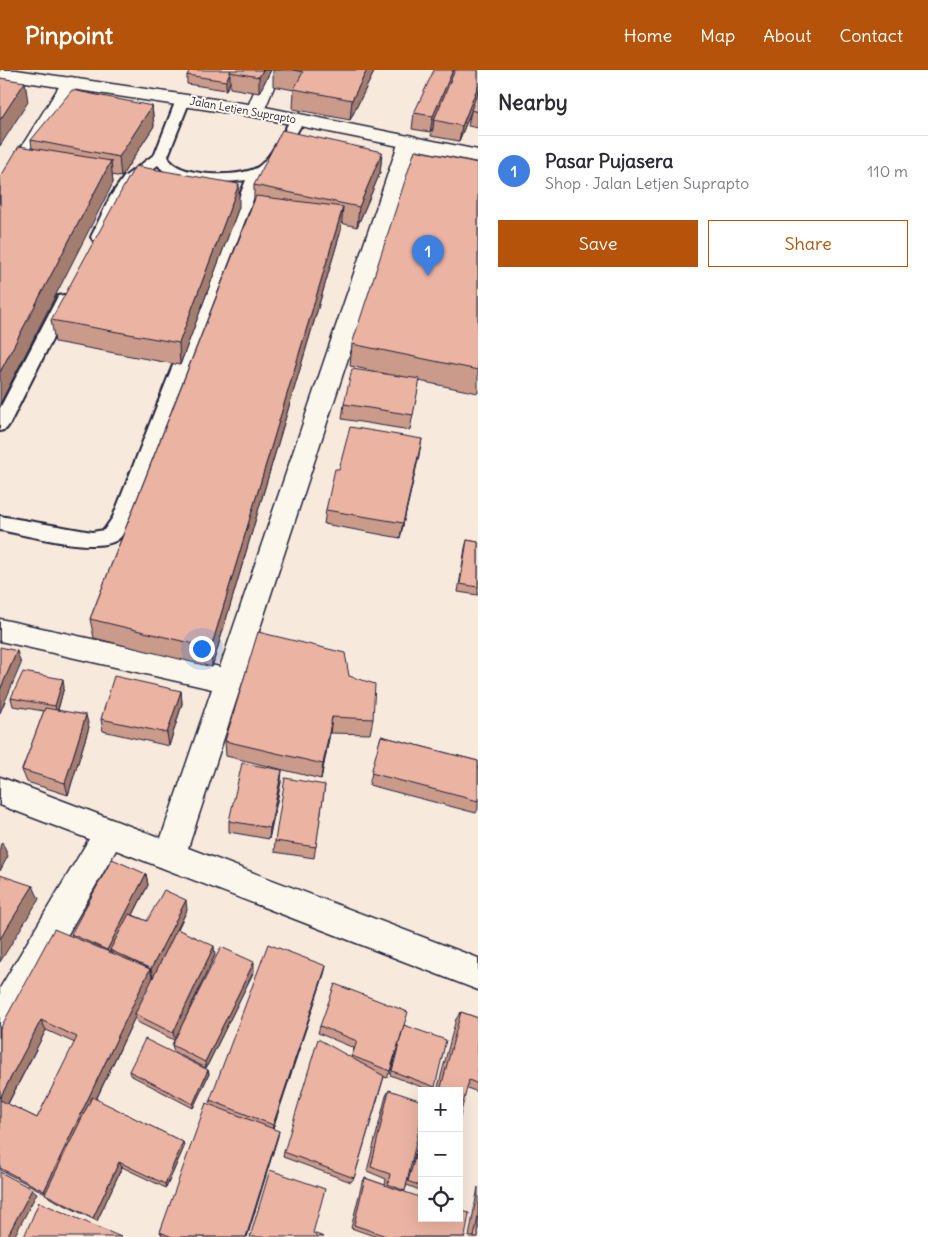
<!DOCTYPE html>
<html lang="en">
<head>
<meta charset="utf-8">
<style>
  :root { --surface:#fff; --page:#f7f7f7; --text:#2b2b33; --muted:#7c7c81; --line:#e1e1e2; --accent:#b45309 }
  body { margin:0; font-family:Delius,sans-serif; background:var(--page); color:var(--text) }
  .controls { position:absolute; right:15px; bottom:15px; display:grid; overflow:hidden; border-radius:0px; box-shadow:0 5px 20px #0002 }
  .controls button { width:45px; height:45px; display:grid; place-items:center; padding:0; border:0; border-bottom:1px solid var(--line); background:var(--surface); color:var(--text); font:25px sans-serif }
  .you { position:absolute; left:201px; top:578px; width:18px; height:18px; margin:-12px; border:4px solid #fff; border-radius:50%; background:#1a73e8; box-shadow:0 0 0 8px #1a73e833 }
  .badge { display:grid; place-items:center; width:32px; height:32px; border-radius:50%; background:var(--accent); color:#fff; font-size:16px; font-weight:700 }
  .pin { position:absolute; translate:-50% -41px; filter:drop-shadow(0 1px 2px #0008) }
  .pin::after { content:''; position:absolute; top:26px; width:18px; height:15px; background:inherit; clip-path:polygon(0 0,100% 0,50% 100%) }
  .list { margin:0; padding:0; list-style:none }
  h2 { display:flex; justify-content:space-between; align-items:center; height:65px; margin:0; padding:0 20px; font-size:21px }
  h2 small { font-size:16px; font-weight:400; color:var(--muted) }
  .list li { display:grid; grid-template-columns:32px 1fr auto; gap:15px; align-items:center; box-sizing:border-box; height:70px; padding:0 20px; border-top:1px solid var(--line) }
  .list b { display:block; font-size:19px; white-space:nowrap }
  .list p { margin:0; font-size:16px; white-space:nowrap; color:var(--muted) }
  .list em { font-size:16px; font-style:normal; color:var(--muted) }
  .actions { display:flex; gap:10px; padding:15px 20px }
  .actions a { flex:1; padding:11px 0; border:1px solid var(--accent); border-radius:0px; text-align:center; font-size:18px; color:var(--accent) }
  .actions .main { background:var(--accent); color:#fff }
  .icon { flex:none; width:28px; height:28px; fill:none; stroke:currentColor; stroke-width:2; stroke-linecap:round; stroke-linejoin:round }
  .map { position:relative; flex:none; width:478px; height:1167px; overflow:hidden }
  header { display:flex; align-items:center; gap:30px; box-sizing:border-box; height:70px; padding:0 25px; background:var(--accent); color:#fff }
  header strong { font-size:24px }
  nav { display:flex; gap:28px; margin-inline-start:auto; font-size:18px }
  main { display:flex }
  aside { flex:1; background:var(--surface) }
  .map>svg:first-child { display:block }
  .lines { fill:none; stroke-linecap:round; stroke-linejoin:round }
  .lane-casing { stroke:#22223b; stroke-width:4 }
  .street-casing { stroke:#22223b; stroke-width:3 }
  .primary-casing { stroke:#22223b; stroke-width:3 }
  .lane { fill:#fbf7ec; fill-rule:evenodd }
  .street { fill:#fbf7ec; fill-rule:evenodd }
  .primary { fill:#fbf7ec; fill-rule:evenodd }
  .wall { fill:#ca9a8b; stroke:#22223b; fill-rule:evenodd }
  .shaded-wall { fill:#a47d71; stroke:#22223b }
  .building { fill:#ebb3a2; stroke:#22223b }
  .labels { text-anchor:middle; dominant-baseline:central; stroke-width:4; stroke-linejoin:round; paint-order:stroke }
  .far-street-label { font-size:11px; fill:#22223b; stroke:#fbf7ec }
</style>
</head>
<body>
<header>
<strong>Pinpoint</strong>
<nav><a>Home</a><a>Map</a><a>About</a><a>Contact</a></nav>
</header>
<main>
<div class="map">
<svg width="478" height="1167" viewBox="0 0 478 1167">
  <rect width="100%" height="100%" fill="#f8e9dd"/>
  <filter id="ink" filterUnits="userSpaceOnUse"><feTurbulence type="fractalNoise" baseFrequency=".02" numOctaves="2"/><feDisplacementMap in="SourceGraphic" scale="10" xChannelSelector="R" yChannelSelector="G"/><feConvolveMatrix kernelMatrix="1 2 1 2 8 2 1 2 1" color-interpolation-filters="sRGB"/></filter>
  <g filter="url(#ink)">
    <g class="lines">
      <defs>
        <g id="lane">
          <path d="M183,26L190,30L168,86C174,108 242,108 258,97C272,87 283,61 293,46H303L305,49C293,67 282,96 262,106L134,440C130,450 126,464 117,470C95,484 27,465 0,460V446L92,462L104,460L113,447L246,110C222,113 174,116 158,95L134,113L124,127L103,170H93L91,167L110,127L124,107L155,84L176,30Z"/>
          <polygon points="64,225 70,226 72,230 9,355 6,359 0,361 0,338 56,230 58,226"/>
        </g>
        <g id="street">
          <polygon points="263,0 281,0 264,41 262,45 255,47 248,45 246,41"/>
          <polygon points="71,7 77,8 80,12 10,127 7,131 0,133 0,111 62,12 65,8"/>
          <polygon points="409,65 416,67 419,71 188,778 478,888 478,920 116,780 12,962 0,967 0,918 89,769 0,735 0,707 161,768 212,619 0,571 0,549 220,597 399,71 402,67"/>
        </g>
        <polygon id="primary" points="0,0 16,0 255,35 478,80 478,92 255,47 0,8"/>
      </defs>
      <use href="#lane" class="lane-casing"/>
      <use href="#street" class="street-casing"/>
      <use href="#primary" class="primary-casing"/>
      <use href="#lane" class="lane"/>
      <use href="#street" class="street"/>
      <use href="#primary" class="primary"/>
    </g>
    <g class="wall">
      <polygon points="271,0 259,23 230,18 230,12 226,20 187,14 187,5"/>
      <polygon points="273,0 375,0 350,50 293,39 294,20 273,16"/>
      <polygon points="478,0 478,58 468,56 471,41 459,71 431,66 433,58 430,62 412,59 414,43"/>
      <polygon points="152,36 154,56 121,107 112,105 113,113 32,78 31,70"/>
      <polygon points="382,82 380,103 357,157 341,153 341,160 212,597 94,568 90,549 254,130 254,115"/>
      <polygon points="478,93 478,323 419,311 410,360 342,349 344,334 387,304 350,296 352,274"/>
      <polygon points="239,137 180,295 55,272 51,250"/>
      <polygon points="419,385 400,468 324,454 326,440 339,399"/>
      <polygon points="467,470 478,472 478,525 458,522 465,478"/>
      <polygon points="349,606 373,649 370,664 330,663 321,709 226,686 225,671"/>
      <polygon points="64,617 58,640 89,657 68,725 27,712 22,700 44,641 13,636 11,628"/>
      <polygon points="181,621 182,634 169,676 103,661 101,649"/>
      <polygon points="381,666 478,691 478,739 476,743 369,715"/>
      <polygon points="281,712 269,769 229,762 229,751"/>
      <polygon points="325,715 314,788 274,782 275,771"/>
      <path d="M146,804L148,815L133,845L147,851L187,840L178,859L215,885L178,963L254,901L206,998L174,982L172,975L174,970L137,952L135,947L96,1030L183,1072L184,1077L166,1118L122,1097L97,1151L50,1128L45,1123L0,1100V959L72,866L71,864ZM46,960L75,973L37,1048L8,1034Z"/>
      <polygon points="326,896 324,904 273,1058 278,1066 247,1167 166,1167 162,1165 160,1162 211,1035 210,1030"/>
      <polygon points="461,942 478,948 478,1022 467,1018 459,1021 437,1021 456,949"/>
      <polygon points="320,956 403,956 435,1017 432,1021 390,1005 397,978 390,1001 387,1008 384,1007 354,1108 351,1112 283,1087 284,1082 351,988 354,978 318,963"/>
      <polygon points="208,1000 209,1004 193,1038 130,1005 129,1001"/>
      <polygon points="389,1020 412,1093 421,1063 422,1061 422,1121 407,1115 404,1122 465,1167 377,1167 351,1158 362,1113 365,1108 385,1115 386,1109 367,1101 386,1026"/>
      <polygon points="478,1117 478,1167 469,1167"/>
    </g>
    <g class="shaded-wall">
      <polygon points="263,0 271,0 259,23 259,7"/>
      <polygon points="367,0 375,0 350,50 352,30"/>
      <polygon points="453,0 457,0 434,50 433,58 430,62 433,46"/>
      <polygon points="230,3 230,12 226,20 226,11"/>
      <polygon points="25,12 28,32 0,76 0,50"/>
      <polygon points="478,16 478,24 459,71 462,56"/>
      <polygon points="152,36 154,56 121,107 119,87"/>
      <polygon points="382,82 380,103 357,157 359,137"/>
      <polygon points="111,91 113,113 0,334 0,302"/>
      <polygon points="239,114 239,137 180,295 179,273"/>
      <polygon points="343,137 341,160 212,597 211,578"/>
      <polygon points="422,369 419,385 400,468 403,453"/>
      <polygon points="17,581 21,594 0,643 0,620"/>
      <polygon points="63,609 64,617 57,643 55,636"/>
      <polygon points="181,621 182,634 169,676 167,663"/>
      <polygon points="86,645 89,657 68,725 65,713"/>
      <polygon points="332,647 330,663 321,709 323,694"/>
      <polygon points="282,700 281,712 269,769 270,758"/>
      <polygon points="2,772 8,786 0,801 0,776"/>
      <polygon points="146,804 148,815 114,882 110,880 112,886 110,889 107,880"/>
      <polygon points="33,816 39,829 0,892 0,869"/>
      <polygon points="186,830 187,840 153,908 151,899"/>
      <polygon points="214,876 215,885 175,970 173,963"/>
      <polygon points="254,892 254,901 206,998 205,992"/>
      <polygon points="326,896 324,904 272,1061 273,1055"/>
      <polygon points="150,899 153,910 135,944 135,947 50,1126 44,1121"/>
      <polygon points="41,950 46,960 6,1037 0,1030 0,1028"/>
      <polygon points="208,1000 209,1004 193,1038 193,1034"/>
      <polygon points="279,1061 278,1066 247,1167 246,1167"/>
      <polygon points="183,1072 184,1077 166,1118 165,1114"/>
      <polygon points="119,1092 122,1097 97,1151 93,1148"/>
      <polygon points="32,1119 37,1123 14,1167 7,1167"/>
    </g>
    <g class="building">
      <polygon points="190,0 231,0 226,11 187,5"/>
      <polygon points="231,0 263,0 259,7 230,2"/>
      <polygon points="293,0 367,0 352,30 294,19 303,2"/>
      <polygon points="434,0 453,0 433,46 414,43"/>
      <polygon points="455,0 478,0 478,16 462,56 434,50"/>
      <polygon points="0,8 25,12 0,50"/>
      <polygon points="72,20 152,36 119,87 31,70"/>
      <polygon points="478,22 478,42 471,40"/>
      <polygon points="282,60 382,82 359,137 254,115"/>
      <polygon points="19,76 111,91 0,302 0,108"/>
      <polygon points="415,80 478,93 478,300 352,274"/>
      <polygon points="135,96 239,114 179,273 51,250"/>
      <polygon points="256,126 343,137 211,578 90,549"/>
      <polygon points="352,299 420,309 413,345 344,334"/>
      <polygon points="350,357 422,369 403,453 326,440 335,399 339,399"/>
      <polygon points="467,470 478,472 478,517 460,514"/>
      <polygon points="258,562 345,583 349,606 375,614 373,649 332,647 323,694 225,671"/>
      <polygon points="0,577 17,581 0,620"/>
      <polygon points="23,602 63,609 55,636 11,628"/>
      <polygon points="114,606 181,621 167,663 101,649"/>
      <polygon points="45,638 86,645 65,713 22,700"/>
      <polygon points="381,666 478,691 478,731 371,703"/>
      <polygon points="242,693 282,700 270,758 229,751"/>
      <polygon points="285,708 325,715 316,777 275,771"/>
      <polygon points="112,789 146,804 107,880 71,864"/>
      <polygon points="0,805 33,816 0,869"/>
      <polygon points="164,820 186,830 151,899 110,880 129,844 147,851"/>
      <polygon points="54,859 150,899 44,1121 0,1098 0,1030 37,1048 77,967 41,950 0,1028 0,959"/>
      <polygon points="177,859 214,876 173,963 135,944"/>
      <polygon points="268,874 326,896 273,1055 210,1030"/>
      <polygon points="221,877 254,892 205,992 172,975"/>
      <polygon points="335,914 408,942 390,1001 352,986 357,971 320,956"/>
      <polygon points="461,942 478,948 478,1014 469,1010 459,1050 459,1021 440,1021"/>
      <polygon points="404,955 446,970 435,1017 392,1001"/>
      <polygon points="145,969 208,1000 193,1034 129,1001"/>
      <polygon points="318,969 384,1006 354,1108 284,1082"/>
      <polygon points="389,1020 422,1031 422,1046 405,1121 388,1114 390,1104 371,1097"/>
      <polygon points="92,1027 183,1072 165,1114 119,1092 93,1148 45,1124"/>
      <polygon points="206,1033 279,1061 246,1167 172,1167 160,1162"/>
      <polygon points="422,1064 422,1117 408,1111"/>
      <polygon points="270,1100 325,1119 313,1163 324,1167 250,1167"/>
      <polygon points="0,1102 32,1119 7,1167 0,1167"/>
      <polygon points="365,1108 422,1128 422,1148 459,1148 459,1140 469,1143 465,1167 389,1167 354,1155"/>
      <polygon points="39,1132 121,1167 24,1167"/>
      <polygon points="478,1147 478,1167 474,1167"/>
    </g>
  </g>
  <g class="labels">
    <g class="far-street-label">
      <text transform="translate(243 40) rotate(10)">Jalan Letjen Suprapto</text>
    </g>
  </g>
</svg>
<div class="controls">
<button>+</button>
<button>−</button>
<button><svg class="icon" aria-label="locate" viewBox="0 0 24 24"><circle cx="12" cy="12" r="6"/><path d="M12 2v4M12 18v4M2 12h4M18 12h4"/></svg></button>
</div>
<div class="you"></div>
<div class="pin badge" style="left:428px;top:206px;background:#3f7fe0">1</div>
</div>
<aside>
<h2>Nearby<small></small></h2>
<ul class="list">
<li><span class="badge" style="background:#3f7fe0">1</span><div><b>Pasar Pujasera</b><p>Shop · Jalan Letjen Suprapto</p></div><em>110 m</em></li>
</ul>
<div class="actions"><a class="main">Save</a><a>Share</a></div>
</aside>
</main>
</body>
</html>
